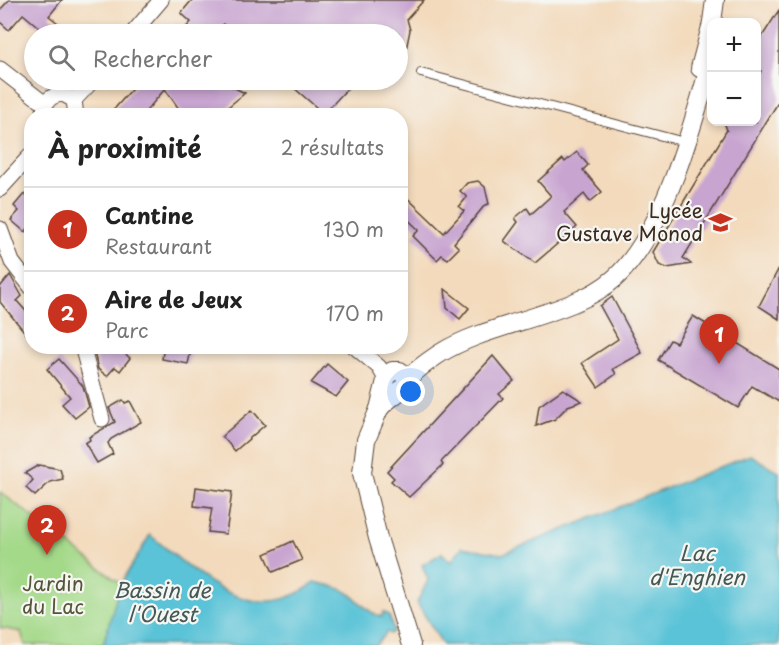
<!DOCTYPE html>
<html lang="fr">
<head>
<meta charset="utf-8">
<style>
  :root { --surface:#fff; --page:#f2f2f2; --text:#222; --muted:#767676; --line:#e0e0e0; --accent:#c8321e }
  body { margin:0; font-family:"Playpen Sans",sans-serif; background:var(--page); color:var(--text) }
  .controls { position:absolute; right:18px; top:18px; display:grid; overflow:hidden; border-radius:12px; box-shadow:0 3px 9px #0003 }
  .controls button { width:54px; height:54px; display:grid; place-items:center; padding:0; border:0; border-bottom:2px solid var(--line); background:var(--surface); color:var(--text); font:30px sans-serif }
  .you { position:absolute; left:411px; top:392px; width:21px; height:21px; margin:-15px; border:4px solid #fff; border-radius:50%; background:#1a73e8; box-shadow:0 0 0 9px #1a73e833 }
  .badge { display:grid; place-items:center; width:39px; height:39px; border-radius:50%; background:var(--accent); color:#fff; font-size:20px; font-weight:700 }
  .pin { position:absolute; translate:-50% -50px; filter:drop-shadow(0 2px 3px #0008) }
  .pin::after { content:''; position:absolute; top:32px; width:21px; height:18px; background:inherit; clip-path:polygon(0 0,100% 0,50% 100%) }
  .list { margin:0; padding:0; list-style:none }
  h2 { display:flex; justify-content:space-between; align-items:center; height:78px; margin:0; padding:0 24px; font-size:26px }
  h2 small { font-size:20px; font-weight:400; color:var(--muted) }
  .list li { display:grid; grid-template-columns:39px 1fr auto; gap:18px; align-items:center; box-sizing:border-box; height:84px; padding:0 24px; border-top:2px solid var(--line) }
  .list b { display:block; font-size:22px; white-space:nowrap }
  .list p { margin:0; font-size:20px; white-space:nowrap; color:var(--muted) }
  .list em { font-size:20px; font-style:normal; color:var(--muted) }
  .icon { flex:none; width:33px; height:33px; fill:none; stroke:currentColor; stroke-width:2; stroke-linecap:round; stroke-linejoin:round }
  .map { position:relative; flex:none; width:779px; height:645px; overflow:hidden }
  .search { position:absolute; background:var(--surface); box-shadow:0 3px 9px #0003; left:24px; top:24px; width:384px; height:66px; display:flex; align-items:center; gap:15px; box-sizing:border-box; padding:0 21px; border-radius:33px; color:var(--muted); font-size:22px }
  .panel { position:absolute; background:var(--surface); box-shadow:0 3px 9px #0003; left:24px; top:108px; width:384px; height:246px; border-radius:24px }
  .map>svg:first-child { display:block }
  .green { fill:#a4d989; stroke:#708254; stroke-width:1.5 }
  .water { fill:#5ac3d7; stroke:#4a767a; stroke-width:1.5 }
  .building { fill:#c8a4d0 }
  .lines { fill:none; stroke-linecap:round; stroke-linejoin:round }
  .service-casing { stroke:#574436; stroke-width:10 }
  .minor-casing { stroke:#574436; stroke-width:17 }
  .tertiary-casing { stroke:#574436; stroke-width:20 }
  .service { stroke:#fff; stroke-width:8 }
  .minor { stroke:#fff; stroke-width:15 }
  .tertiary { stroke:#fff; stroke-width:18 }
  .labels { text-anchor:middle; dominant-baseline:central; stroke-width:4.5; stroke-linejoin:round; paint-order:stroke }
  .poi-label { font-size:20px; fill:#3b2a1e; stroke:#f6f6f2; text-anchor:end }
  .park-label { font-size:20px; fill:#555639; stroke:#f6f6f2 }
  .water-label { font-size:21px; font-style:italic; fill:#445856; stroke:#f6f6f2 }
</style>
</head>
<body>
<div class="map">
<svg width="779" height="645" viewBox="0 0 779 645">
  <rect width="100%" height="100%" fill="#f6f6f2"/>
  <filter id="ink" filterUnits="userSpaceOnUse"><feTurbulence type="fractalNoise" baseFrequency=".0167" numOctaves="2"/><feDisplacementMap in="SourceGraphic" scale="12" xChannelSelector="R" yChannelSelector="G"/><feConvolveMatrix kernelMatrix="1 2 1 2 8 2 1 2 1" color-interpolation-filters="sRGB"/></filter>
  <filter id="wash" filterUnits="userSpaceOnUse"><feTurbulence type="fractalNoise" baseFrequency=".008" numOctaves="4" result="noise"/><feDisplacementMap in="SourceGraphic" scale="24" xChannelSelector="R" yChannelSelector="G"/><feGaussianBlur stdDeviation="1.35" result="paint"/><feColorMatrix in="noise" values="0 0 0 0 0 0 0 0 0 0 0 0 0 0 0 0 0 1.4 0 .05"/><feComposite in="paint" operator="in"/></filter>
  <g filter="url(#wash)">
    <rect width="100%" height="100%" fill="#f3dabc"/>
    <polygon class="green" points="0,492 121,584 103,645 25,645 21,632 0,628"/>
    <g class="water">
      <polygon points="750,455 779,472 779,645 443,645 417,603 428,580 422,565 442,553 451,562 462,547 502,554"/>
      <path d="M150,535C198,574 252,632 315,582C326,585 338,586 347,592C360,600 366,612 382,617L383,612L389,615L394,631L390,634L387,632L376,645H103L120,585Z"/>
    </g>
    <g id="blocks">
      <g class="building">
        <polygon points="9,0 62,0 49,16 72,34 47,34 23,14 9,30 0,22 0,10"/>
        <polygon points="192,0 424,0 407,19 410,30 404,60 398,60 398,34 235,34 223,24 213,34 180,34 191,22 181,13"/>
        <polygon points="779,10 779,101 683,258 691,264 667,268 659,265 653,252 727,130 724,122 756,122 756,79 761,71 756,68 756,46"/>
        <polygon points="140,80 218,80 245,93 217,116 184,116 165,89 142,116 108,116"/>
        <polygon points="285,80 355,80 324,114"/>
        <polygon points="577,152 588,165 583,170 602,192 590,202 584,194 564,212 577,227 535,263 504,241 518,222 515,218 527,208 531,214 551,196 538,181 563,159 565,162"/>
        <polygon points="478,181 485,187 489,204 485,205 454,243 459,248 448,259 442,255 437,260 413,236 419,230 400,212 400,191 444,233 464,211 459,207 467,197 460,191 467,183"/>
        <polygon points="24,194 29,199 32,196 32,224 25,232 11,220 19,211 14,206"/>
        <polygon points="779,268 779,319 759,306"/>
        <polygon points="10,275 22,296 17,301 32,318 32,341 0,302 0,287"/>
        <polygon points="445,289 469,308 460,319 447,308"/>
        <polygon points="612,297 642,353 613,369 616,374 598,387 582,363 618,339 600,306"/>
        <polygon points="693,316 779,369 779,402 752,386 738,408 658,360 670,340 676,343"/>
        <polygon points="98,346 116,346 130,358 120,371 115,367 107,376 98,369 94,352"/>
        <polygon points="164,346 192,346 188,364 162,359"/>
        <polygon points="493,356 514,381 499,394 503,398 441,462 443,465 409,497 391,481 394,478 387,471"/>
        <polygon points="59,359 83,386 89,407 75,418 62,404 70,397 47,369"/>
        <polygon points="327,364 348,382 336,397 311,383"/>
        <polygon points="563,389 582,401 568,406 555,419 536,426 539,406"/>
        <polygon points="123,400 125,403 130,401 141,422 111,439 108,443 113,454 97,463 85,443 90,440 89,437 115,422 109,408"/>
        <polygon points="252,410 265,425 235,451 222,436"/>
        <polygon points="39,465 60,469 63,479 50,482 35,496 26,488 33,480 25,473"/>
        <polygon points="196,487 232,492 226,534 208,532 212,508 194,506"/>
        <polygon points="293,541 302,560 273,572 265,554"/>
      </g>
    </g>
  </g>
  <g filter="url(#ink)">
    <use href="#blocks" fill-opacity="0" stroke="#574436" stroke-width="1.5"/>
    <g class="lines">
      <defs>
        <polyline id="service" points="421,73 677,140"/>
        <g id="minor">
          <polyline points="132,34 161,0"/>
          <polyline points="0,69 45,104"/>
          <polyline points="74,100 93,80"/>
          <path d="M44,116C43,102 50,95 63,94L74,100L76,116"/>
          <polyline points="0,189 32,154"/>
          <polyline points="0,229 12,262 32,288"/>
          <polyline points="82,346 102,419"/>
          <polyline points="354,346 379,367 386,379"/>
        </g>
        <g id="tertiary">
          <polyline points="712,22 715,0"/>
          <polyline points="700,68 712,23"/>
          <polyline points="406,383 405,376 400,371 392,371 387,376 379,409 366,440 362,473 378,538 411,645"/>
          <path d="M379,409C386,400 395,396 403,388C406,385 407,380 410,377C418,368 430,360 439,354C489,322 573,316 615,278C665,232 693,123 712,58"/>
        </g>
      </defs>
      <use href="#service" class="service-casing"/>
      <use href="#minor" class="minor-casing"/>
      <use href="#tertiary" class="tertiary-casing"/>
      <use href="#service" class="service"/>
      <use href="#minor" class="minor"/>
      <use href="#tertiary" class="tertiary"/>
    </g>
  </g>
  <defs>
    <symbol id="school-bare" viewBox="-9 -9 18 18"><path d="M0-5L7-2L0 1L-7-2ZM-4 1L0 2.5L4 1V4Q0 6-4 4Z" fill="#c8321e" stroke="#f6f6f2" stroke-width="2.5" paint-order="stroke"/></symbol>
  </defs>
  <g fill-rule="evenodd">
    <use href="#school-bare" x="704" y="206" width="33" height="33"/>
  </g>
  <g class="labels">
    <g class="poi-label">
      <text x="703" y="210">Lycée<tspan x="703" dy="23">Gustave Monod</tspan></text>
    </g>
    <g class="park-label">
      <text x="53" y="583">Jardin<tspan x="53" dy="23">du Lac</tspan></text>
    </g>
    <g class="water-label">
      <text x="697" y="552">Lac<tspan x="697" dy="24">d'Enghien</tspan></text>
      <text x="162" y="589">Bassin de<tspan x="162" dy="24">l'Ouest</tspan></text>
    </g>
  </g>
</svg>
<div class="controls">
<button>+</button>
<button>−</button>
</div>
<div class="you"></div>
<div class="pin badge" style="left:719px;top:364px">1</div>
<div class="pin badge" style="left:47px;top:555px">2</div>
<div class="search"><svg class="icon" aria-label="search" viewBox="0 0 24 24"><circle cx="10" cy="10" r="6"/><path d="M15 15l6 6"/></svg>Rechercher</div>
<section class="panel">
<h2>À proximité<small>2 résultats</small></h2>
<ul class="list">
<li><span class="badge">1</span><div><b>Cantine</b><p>Restaurant</p></div><em>130 m</em></li>
<li><span class="badge">2</span><div><b>Aire de Jeux</b><p>Parc</p></div><em>170 m</em></li>
</ul>
</section>
</div>
</body>
</html>
